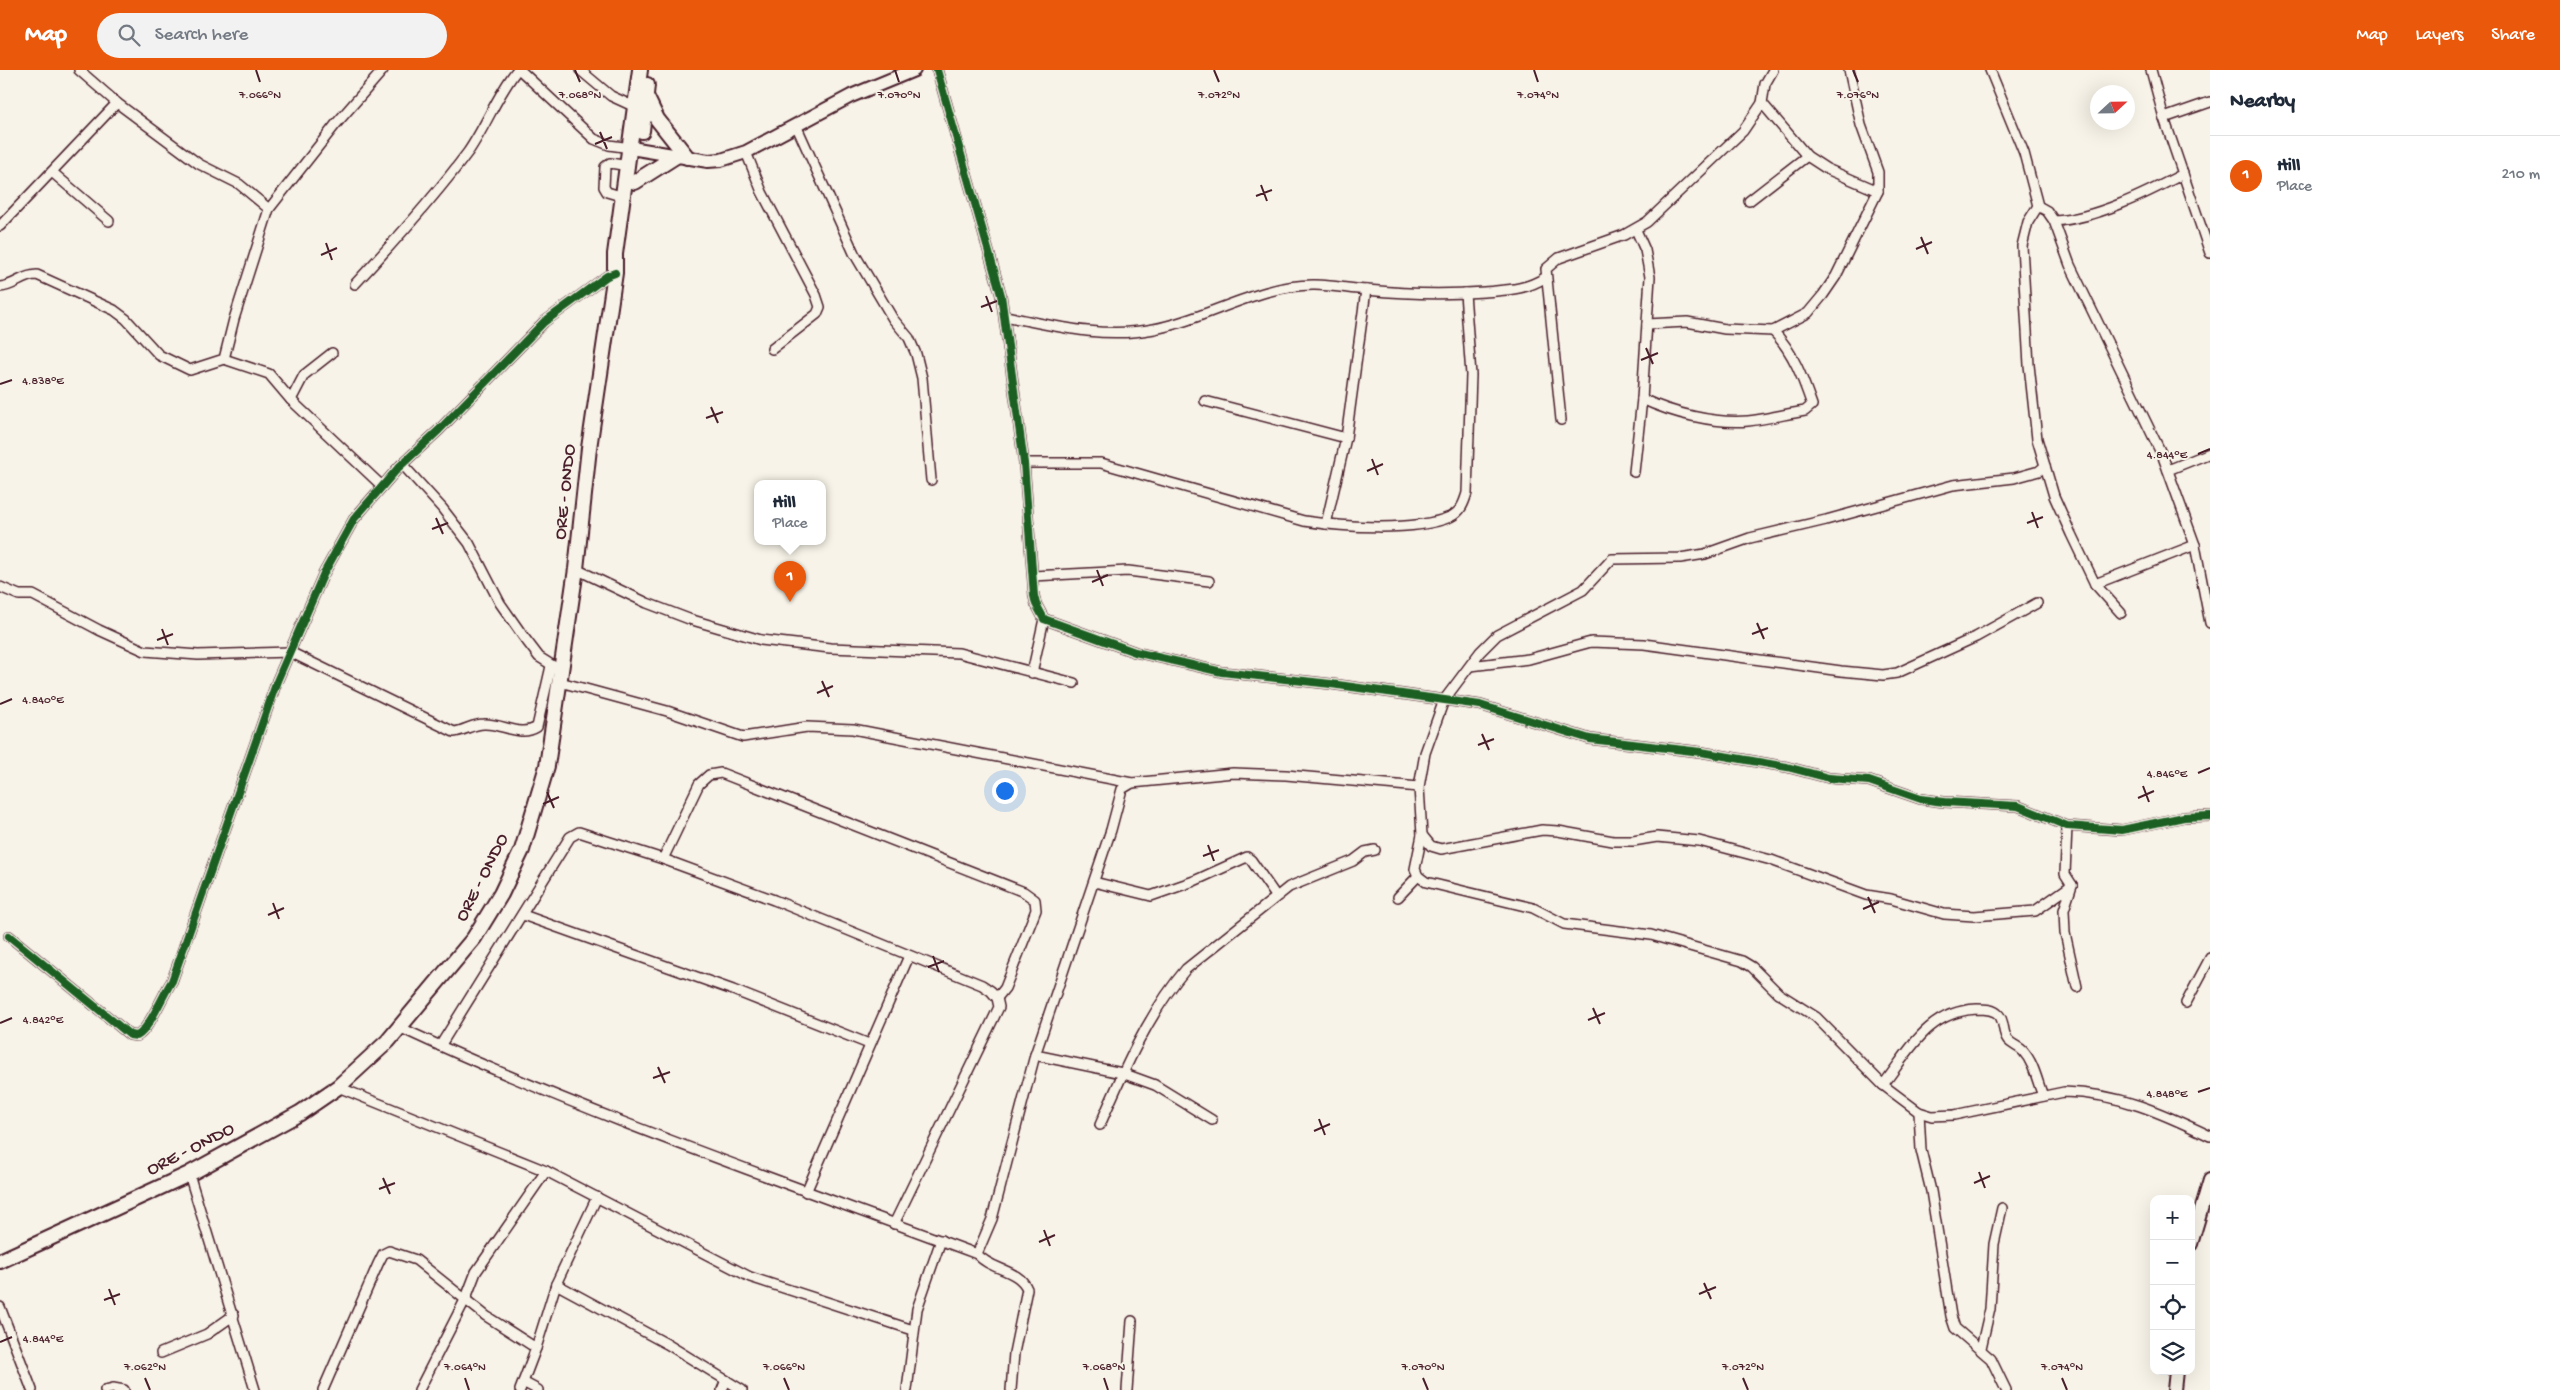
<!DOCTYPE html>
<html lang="en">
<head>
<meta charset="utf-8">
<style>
  :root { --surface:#fff; --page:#f2f2f3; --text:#1f2937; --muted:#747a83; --line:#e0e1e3; --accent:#ea580c }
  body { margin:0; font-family:"Gochi Hand",sans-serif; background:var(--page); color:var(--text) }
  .controls { position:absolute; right:15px; bottom:15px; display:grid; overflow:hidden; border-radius:10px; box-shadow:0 5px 20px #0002 }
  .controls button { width:45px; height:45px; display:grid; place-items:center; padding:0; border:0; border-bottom:1px solid var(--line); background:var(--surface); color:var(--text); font:25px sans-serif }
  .compass { position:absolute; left:2090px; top:15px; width:45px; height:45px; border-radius:50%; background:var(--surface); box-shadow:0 5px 20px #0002; rotate:68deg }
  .you { position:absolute; left:1004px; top:720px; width:18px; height:18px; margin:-12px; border:4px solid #fff; border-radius:50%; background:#1a73e8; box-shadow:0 0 0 8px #1a73e833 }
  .badge { display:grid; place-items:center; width:32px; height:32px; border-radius:50%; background:var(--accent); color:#fff; font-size:16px; font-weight:700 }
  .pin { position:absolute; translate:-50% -41px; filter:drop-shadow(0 1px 2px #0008) }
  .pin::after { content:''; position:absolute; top:26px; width:18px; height:15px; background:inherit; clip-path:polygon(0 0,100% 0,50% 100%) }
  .popup { position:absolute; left:754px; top:410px; width:72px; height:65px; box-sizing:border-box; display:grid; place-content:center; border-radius:10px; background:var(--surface); filter:drop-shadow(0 1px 4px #0005); font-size:16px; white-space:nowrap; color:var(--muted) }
  .popup b { font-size:19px; color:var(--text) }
  .popup::after { content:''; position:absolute; left:50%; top:100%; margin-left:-10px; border:10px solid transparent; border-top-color:var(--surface) }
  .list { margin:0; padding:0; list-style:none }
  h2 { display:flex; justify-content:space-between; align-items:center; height:65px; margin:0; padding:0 20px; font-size:21px }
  h2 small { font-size:16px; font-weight:400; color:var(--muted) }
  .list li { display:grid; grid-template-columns:32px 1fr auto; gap:15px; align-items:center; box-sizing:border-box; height:80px; padding:0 20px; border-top:1px solid var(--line) }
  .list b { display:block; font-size:19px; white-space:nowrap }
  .list p { margin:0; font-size:16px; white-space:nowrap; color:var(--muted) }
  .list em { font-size:16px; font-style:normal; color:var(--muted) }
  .icon { flex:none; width:28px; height:28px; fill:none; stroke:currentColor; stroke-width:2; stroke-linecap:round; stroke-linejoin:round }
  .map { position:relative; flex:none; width:2210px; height:1320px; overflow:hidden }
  header { display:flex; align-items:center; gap:30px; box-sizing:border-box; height:70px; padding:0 25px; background:var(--accent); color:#fff }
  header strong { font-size:24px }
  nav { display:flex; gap:28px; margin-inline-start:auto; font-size:18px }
  .search { width:350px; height:45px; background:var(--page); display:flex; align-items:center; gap:12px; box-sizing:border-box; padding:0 18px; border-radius:28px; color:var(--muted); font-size:19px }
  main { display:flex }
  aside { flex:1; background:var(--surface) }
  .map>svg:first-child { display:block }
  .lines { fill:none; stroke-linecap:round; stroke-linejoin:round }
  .street-casing { stroke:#4a1f2b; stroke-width:12 }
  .secondary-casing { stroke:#4a1f2b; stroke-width:16 }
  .primary-casing { stroke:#4a1f2b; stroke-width:18 }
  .street { stroke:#f7f3e8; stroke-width:9 }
  .secondary { stroke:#f7f3e8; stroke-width:12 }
  .primary { stroke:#f7f3e8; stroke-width:14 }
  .cycleway-casing { stroke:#f7f3e8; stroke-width:11 }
  .cycleway { stroke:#1b5e20; stroke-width:8 }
  .ticks { fill:none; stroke:#4a1f2b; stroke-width:2 }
  .labels { text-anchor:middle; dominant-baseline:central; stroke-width:4; stroke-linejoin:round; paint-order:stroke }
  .street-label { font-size:19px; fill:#4a1f2b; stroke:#f7f3e8 }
  .ticks-label { font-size:12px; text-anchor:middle; fill:#4a1f2b; stroke:#f7f3e8; stroke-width:4; stroke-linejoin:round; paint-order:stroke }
</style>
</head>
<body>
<header>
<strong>Map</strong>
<div class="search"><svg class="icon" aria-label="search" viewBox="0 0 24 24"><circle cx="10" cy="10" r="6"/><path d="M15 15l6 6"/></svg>Search here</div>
<nav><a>Map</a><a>Layers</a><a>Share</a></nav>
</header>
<main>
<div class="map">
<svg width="2210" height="1320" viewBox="0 0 2210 1320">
  <rect width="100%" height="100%" fill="#f7f3e8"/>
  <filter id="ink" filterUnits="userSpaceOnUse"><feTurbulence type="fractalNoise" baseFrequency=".02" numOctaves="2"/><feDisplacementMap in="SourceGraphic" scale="10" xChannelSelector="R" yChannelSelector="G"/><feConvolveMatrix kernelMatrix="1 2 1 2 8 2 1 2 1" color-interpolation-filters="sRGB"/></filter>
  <g filter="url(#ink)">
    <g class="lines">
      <defs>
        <g id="street">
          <polyline points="79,0 117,33 199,94 239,114 269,139"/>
          <polyline points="520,0 594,69 609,75 631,78"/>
          <polyline points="580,0 611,26 635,37"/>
          <polyline points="937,0 1001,225 1024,393 1034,526 1036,534 1044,549 1135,582 1222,602 1331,614 1480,635 1590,669 1701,682 1787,697 1829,708 1869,711 1921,729 1944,732 2018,736 2067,756 2122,760 2184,747 2210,746"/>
          <polyline points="1990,0 2024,83 2038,136 2028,152 2022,176 2029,295 2037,369 2054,426 2071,464 2095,514 2121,543"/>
          <polyline points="2151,0 2164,48 2210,183"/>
          <polyline points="1762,33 1807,86 1827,99 1878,121"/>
          <polyline points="2164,48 2210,32"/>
          <polyline points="796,55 854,183 893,249 909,268 916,284 922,308 931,410"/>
          <polyline points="746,82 762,122 816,225 820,237 817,244 772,279"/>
          <polyline points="52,102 109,151"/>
          <polyline points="624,127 607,122 604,117 605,97 610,93 629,96"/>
          <polyline points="1749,131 1807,86"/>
          <polyline points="2038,136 2047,141 2054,151 2070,195 2163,387 2195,475 2210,553"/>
          <path d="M2054,151C2095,149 2147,123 2183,104"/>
          <polyline points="0,156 117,33"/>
          <path d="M355,214C395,171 433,129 468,82C486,56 497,25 517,0"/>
          <path d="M0,217C15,216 22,205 37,205L114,240L126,249L159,285L190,300L224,289L234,249L269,139L336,54L383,0"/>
          <path d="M1005,246C1054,256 1104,269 1154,259C1208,249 1259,214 1315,215C1332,215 1350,219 1367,220C1406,224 1445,225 1484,222C1508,220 1526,220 1546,207"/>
          <polyline points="1647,254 1687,252 1725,259 1773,261 1808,243 1823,225 1836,206 1878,121 1878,102 1861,55 1849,0"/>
          <polyline points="224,289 269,304 291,330 382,416"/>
          <path d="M1642,329C1672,343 1714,354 1748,351C1767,349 1786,344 1805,341L1812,335C1803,309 1793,281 1773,261"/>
          <polyline points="291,330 304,305 332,283"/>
          <polyline points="1205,331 1346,368"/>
          <polyline points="1561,350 1546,199 1559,188 1624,165 1647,152 1743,61 1762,33 1765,14 1773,0"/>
          <path d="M1024,393H1101L1304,451C1343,457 1414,462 1450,447C1461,442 1464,433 1467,423L1471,305L1465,223"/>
          <polyline points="402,394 442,438 469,473 500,533 523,566 539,587 555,597"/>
          <path d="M2045,396L2039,401L2014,408L1953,415L1826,450L1750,468L1705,484L1680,488L1612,489L1583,520L1497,565L1480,582L1444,630L1425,683L1419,717L1422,765L1415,799L1418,806L1426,812L1533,838L1564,854L1651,865L1742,891L1752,897L1778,923L1816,947L1883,1015L1919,1042L1932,1046L1954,1045L2064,1022C2118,1023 2162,1043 2210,1066"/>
          <polyline points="2168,400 2210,383"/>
          <polyline points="1634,402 1642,329 1650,207 1645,180 1636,160"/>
          <polyline points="1326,454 1346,368 1366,220"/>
          <polyline points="576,499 647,533 689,549 761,570 830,578 959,583 1074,613"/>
          <polyline points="1033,506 1128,501 1209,511"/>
          <polyline points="2095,514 2195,475"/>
          <path d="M0,517L19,525H33L99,560L145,581L198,585L290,582L454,662C464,661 473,654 484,654C502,653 520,668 537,657L551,596"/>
          <polyline points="1470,596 1529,589 1591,572 1644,574 1841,601 1883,605 1897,603 1976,567 2037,533"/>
          <polyline points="1032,603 1044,549"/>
          <polyline points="560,612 667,641 743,667 807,657 853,659 1132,713"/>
          <polyline points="2067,756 2065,804 2072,815"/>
          <polyline points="1422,765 1431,776 1441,779 1542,760 1558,761 1613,771 1633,771 1657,767 1699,771 1771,790 1866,825 1891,829 1944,844 1974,846 2035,841 2072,815"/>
          <polyline points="663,789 699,714 709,705 721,703 1024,822 1035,830 1036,840 1005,918 997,928"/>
          <polyline points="1094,812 1151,826 1194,811 1247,787 1251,790 1276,826"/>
          <polyline points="2072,815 2064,840 2065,863 2077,917"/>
          <polyline points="1398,827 1418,806"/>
          <polyline points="523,845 733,920 869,974"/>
          <path d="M9,866L130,965L137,966C149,960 163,924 172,911L277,611L324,503L354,449L399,397L439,360L544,252L607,206L615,203"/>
          <polyline points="2186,933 2210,888"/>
          <path d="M401,958C588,1045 784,1112 977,1184"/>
          <polyline points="440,976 570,767 579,762 663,789 774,830 982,915 991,921 997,928 999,937 894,1154"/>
          <polyline points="1035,985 1122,1003 1155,1015 1212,1050"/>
          <path d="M1883,1015C1910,980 1928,941 1977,939C1984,939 1994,939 1999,945C2005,952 2002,963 2008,970C2012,975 2018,976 2023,981C2034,993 2037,1011 2043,1026"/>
          <polyline points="338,1017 546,1101 750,1207 913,1260"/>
          <polyline points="1919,1042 1921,1080 1931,1121 1951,1246 1955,1258 1991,1289 2006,1320"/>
          <path d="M1100,1055C1123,1002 1148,944 1186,899L1289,817L1353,791L1365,782L1375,780"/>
          <polyline points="189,1104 255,1320"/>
          <polyline points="806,1122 909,886"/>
          <polyline points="556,1214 667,1274 742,1320"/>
          <polyline points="0,1237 32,1320"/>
          <polyline points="1981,1278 1990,1239 1994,1174 2002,1138"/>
          <polyline points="161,1283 207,1264 234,1245"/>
          <polyline points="523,1312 538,1320"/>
          <polyline points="105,1320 113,1318 124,1320"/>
          <polyline points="323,1320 378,1194 383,1184 389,1181 416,1190 486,1246 536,1278"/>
          <polyline points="419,1320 466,1228 476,1202 546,1101"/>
          <polyline points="520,1320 536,1278 556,1214 597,1127"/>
          <polyline points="722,1320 726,1310"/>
          <polyline points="907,1320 917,1239 941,1170"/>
          <path d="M1011,1320L1014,1283L1027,1219C1019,1199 990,1200 977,1184L992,1149L1035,985L1111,760L1122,719L1132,713L1233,703L1286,705L1419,717"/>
          <polyline points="1127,1320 1132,1251"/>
        </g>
        <g id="secondary">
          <polyline points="631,78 708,91 721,90 746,82 851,26 914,0"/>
          <polyline points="2191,1174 2210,1110"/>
          <polyline points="2174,1320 2176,1301"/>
        </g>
        <g id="primary">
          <polyline points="646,26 657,49 687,87"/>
          <polyline points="642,61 647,15"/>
          <polyline points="635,112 676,86"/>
          <polyline points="0,1191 189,1104 300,1043 338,1017 388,971 474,868 501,824 522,780 547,696 576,499 589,378 615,203 615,184 640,0"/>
        </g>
      </defs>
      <use href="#street" class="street-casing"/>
      <use href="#secondary" class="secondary-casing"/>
      <use href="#primary" class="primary-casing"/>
      <use href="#street" class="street"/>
      <use href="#secondary" class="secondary"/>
      <use href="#primary" class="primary"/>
      <defs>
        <g id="cycleway">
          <polyline points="937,0 1001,225 1024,393 1034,526 1036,534 1044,549 1135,582 1222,602 1331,614 1480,635 1590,669 1701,682 1787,697 1829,708 1869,711 1921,729 1944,732 2018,736 2067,756 2122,760 2184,747 2210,746"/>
          <path d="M9,866L130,965L137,966C149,960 163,924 172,911L277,611L324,503L354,449L399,397L439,360L544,252L607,206L615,203"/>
        </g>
      </defs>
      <use href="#cycleway" class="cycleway-casing"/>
      <use href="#cycleway" class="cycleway"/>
    </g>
  </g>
  <path class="ticks" d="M256,0L260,12M575,0L580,12M895,0L899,12M1214,0L1219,12M1534,0L1538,12M1853,0L1858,12M600,62L607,79M595,74L612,67M1261,115L1267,131M1256,126L1272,120M1921,167L1928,184M326,173L332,190M1916,179L1932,172M321,185L337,178M986,226L992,242M981,237L997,231M1646,278L1653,294M1641,290L1658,283M0,314L12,310M711,337L718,353M706,348L723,342M2198,384L2210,379M1372,389L1378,405M1367,401L1383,394M2032,442L2038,458M436,448L443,464M2027,453L2043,447M432,459L448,453M1097,500L1103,516M1092,512L1108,505M1757,553L1764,569M162,559L168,575M1752,564L1768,558M157,570L173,564M822,611L829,627M817,623L833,616M0,634L12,629M1482,664L1489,680M1478,675L1494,669M2198,703L2210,698M2143,716L2149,732M547,722L554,738M2138,728L2154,721M543,734L559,727M1208,775L1214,791M1203,786L1219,780M1868,827L1875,843M273,833L279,849M1863,839L1879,832M268,845L284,838M933,886L939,902M928,897L944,891M1593,938L1600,954M1588,950L1605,943M0,953L12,948M658,997L665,1013M653,1008L670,1002M2198,1022L2210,1018M1319,1049L1325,1065M1314,1061L1330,1054M1979,1102L1985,1118M383,1108L390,1124M1974,1113L1990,1106M379,1119L395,1113M1044,1160L1050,1176M1039,1172L1055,1165M1704,1213L1711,1229M109,1219L115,1235M1699,1224L1716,1217M104,1230L120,1224M0,1272L12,1267M145,1308L150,1320M465,1308L469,1320M784,1308L789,1320M1104,1308L1108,1320M1423,1308L1428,1320M1743,1308L1748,1320M2062,1308L2067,1320"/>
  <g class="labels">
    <g class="street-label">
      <text transform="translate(566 422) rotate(-84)">ORE - ONDO</text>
      <text transform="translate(483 808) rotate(-63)">ORE - ONDO</text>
      <text transform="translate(191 1080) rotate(-27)">ORE - ONDO</text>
    </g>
  </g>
  <g class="ticks-label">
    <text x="260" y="28">7.066°N</text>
    <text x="580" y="28">7.068°N</text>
    <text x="1219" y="28">7.072°N</text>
    <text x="1538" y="28">7.074°N</text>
    <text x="899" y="28">7.070°N</text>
    <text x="1858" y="28">7.076°N</text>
    <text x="43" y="314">4.838°E</text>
    <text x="2167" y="388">4.844°E</text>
    <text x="43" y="633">4.840°E</text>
    <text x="2167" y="707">4.846°E</text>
    <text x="43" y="953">4.842°E</text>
    <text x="2167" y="1027">4.848°E</text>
    <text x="43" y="1272">4.844°E</text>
    <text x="145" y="1300">7.062°N</text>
    <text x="465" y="1300">7.064°N</text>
    <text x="784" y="1300">7.066°N</text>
    <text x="1104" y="1300">7.068°N</text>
    <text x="1423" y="1300">7.070°N</text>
    <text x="1743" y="1300">7.072°N</text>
    <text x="2062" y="1300">7.074°N</text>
  </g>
</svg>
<div class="controls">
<button>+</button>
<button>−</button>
<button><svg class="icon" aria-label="locate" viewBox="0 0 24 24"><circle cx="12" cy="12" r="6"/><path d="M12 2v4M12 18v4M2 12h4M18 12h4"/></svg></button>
<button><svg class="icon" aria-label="layers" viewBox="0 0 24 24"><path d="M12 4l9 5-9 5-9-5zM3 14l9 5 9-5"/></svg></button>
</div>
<svg class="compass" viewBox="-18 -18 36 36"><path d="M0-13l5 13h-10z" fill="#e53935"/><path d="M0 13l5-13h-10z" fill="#747a83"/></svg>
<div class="you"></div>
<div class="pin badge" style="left:790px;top:532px">1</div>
<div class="popup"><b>Hill</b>Place</div>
</div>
<aside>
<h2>Nearby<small></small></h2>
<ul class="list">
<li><span class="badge">1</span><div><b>Hill</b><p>Place</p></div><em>210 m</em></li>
</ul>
</aside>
</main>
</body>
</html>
